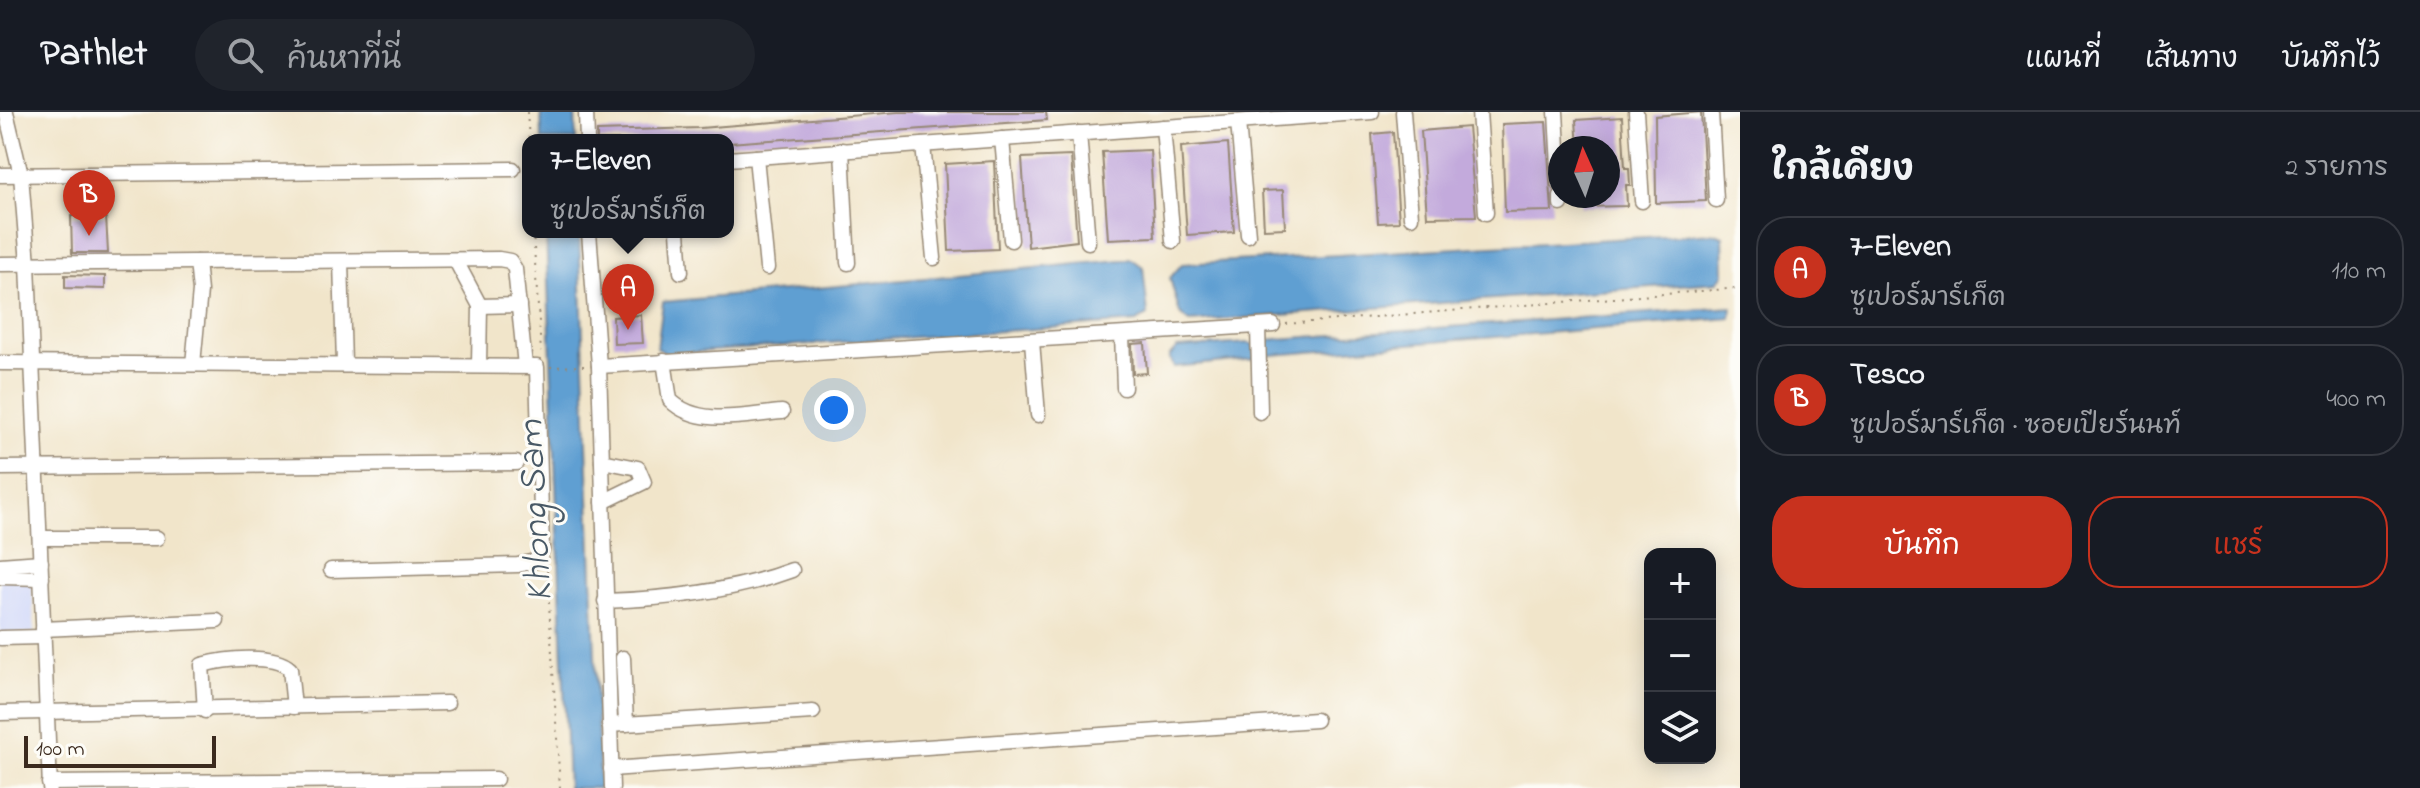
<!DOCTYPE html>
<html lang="th">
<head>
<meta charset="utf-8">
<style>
  :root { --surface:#171b24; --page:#20242c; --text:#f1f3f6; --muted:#9ea1a6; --line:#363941; --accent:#c8321e }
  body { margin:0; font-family:"Indie Flower","Playpen Sans Thai",sans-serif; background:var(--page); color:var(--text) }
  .controls { position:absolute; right:24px; bottom:24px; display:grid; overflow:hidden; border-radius:16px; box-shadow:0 4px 20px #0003 }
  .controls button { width:72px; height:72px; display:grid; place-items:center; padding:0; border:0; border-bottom:2px solid var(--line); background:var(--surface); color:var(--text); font:40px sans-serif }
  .compass { position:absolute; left:1548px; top:24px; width:72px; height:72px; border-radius:50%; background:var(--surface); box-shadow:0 4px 20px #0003; rotate:357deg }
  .scale { position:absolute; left:24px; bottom:20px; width:192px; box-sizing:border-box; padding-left:8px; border:4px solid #3b2a1e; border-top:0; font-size:22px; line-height:28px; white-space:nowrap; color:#3b2a1e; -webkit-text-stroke:6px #fdfcf7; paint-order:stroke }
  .you { position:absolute; left:834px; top:298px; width:28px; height:28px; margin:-20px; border:6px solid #fff; border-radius:50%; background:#1a73e8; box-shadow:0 0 0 12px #1a73e833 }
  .badge { display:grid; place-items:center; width:52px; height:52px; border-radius:50%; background:var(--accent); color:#fff; font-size:26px; font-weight:700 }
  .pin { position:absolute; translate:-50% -66px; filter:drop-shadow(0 2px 4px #0008) }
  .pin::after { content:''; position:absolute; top:42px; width:28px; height:24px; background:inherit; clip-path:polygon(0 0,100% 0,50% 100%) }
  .popup { position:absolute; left:522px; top:22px; width:212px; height:104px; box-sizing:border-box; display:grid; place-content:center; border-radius:16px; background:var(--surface); filter:drop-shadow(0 2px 6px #0005); font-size:26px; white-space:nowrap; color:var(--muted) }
  .popup b { font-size:30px; color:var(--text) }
  .popup::after { content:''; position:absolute; left:50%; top:100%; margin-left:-16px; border:16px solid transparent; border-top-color:var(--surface) }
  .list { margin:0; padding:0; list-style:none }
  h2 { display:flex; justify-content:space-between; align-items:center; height:104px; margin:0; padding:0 32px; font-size:34px }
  h2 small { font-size:26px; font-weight:400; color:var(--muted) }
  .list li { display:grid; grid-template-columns:52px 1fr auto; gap:24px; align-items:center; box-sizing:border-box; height:112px; margin:0 16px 16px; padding:0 16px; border:2px solid var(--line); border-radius:32px }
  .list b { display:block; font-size:30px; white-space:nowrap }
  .list p { margin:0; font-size:26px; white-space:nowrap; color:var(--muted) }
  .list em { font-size:26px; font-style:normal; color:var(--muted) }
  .actions { display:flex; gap:16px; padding:24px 32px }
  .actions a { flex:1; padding:18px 0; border:2px solid var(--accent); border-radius:32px; text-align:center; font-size:28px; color:var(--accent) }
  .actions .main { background:var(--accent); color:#fff }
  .icon { flex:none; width:44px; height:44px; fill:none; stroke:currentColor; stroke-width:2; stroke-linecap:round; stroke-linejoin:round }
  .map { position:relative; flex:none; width:1740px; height:676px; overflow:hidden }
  header { display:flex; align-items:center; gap:48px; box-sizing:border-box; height:112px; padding:0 40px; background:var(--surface); border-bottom:2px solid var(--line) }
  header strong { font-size:38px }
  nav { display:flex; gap:44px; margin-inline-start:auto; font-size:28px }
  .search { width:560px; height:72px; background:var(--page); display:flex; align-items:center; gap:20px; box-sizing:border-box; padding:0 28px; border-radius:44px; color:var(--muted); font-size:30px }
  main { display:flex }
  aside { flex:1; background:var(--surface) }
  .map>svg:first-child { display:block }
  .built { fill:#d2d9f9 }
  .water { fill:#5f9fd2; stroke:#4d6478; stroke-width:2 }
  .building { fill:#c3aadc }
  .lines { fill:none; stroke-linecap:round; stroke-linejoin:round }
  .minor-casing { stroke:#968874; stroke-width:17 }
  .path { stroke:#968874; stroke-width:2; stroke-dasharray:2 6; stroke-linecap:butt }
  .minor { stroke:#fff; stroke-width:14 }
  .labels { text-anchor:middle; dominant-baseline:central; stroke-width:6; stroke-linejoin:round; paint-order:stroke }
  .water-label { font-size:38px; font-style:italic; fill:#495966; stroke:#fdfcf7 }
</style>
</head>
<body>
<header>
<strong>Pathlet</strong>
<div class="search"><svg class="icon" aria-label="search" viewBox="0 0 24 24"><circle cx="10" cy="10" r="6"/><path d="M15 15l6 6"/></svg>ค้นหาที่นี่</div>
<nav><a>แผนที่</a><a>เส้นทาง</a><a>บันทึกไว้</a></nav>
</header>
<main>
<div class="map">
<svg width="1740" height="676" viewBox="0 0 1740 676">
  <rect width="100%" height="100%" fill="#fdfcf7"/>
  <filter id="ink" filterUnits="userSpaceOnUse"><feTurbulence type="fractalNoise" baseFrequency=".0125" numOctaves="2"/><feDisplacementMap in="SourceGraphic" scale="16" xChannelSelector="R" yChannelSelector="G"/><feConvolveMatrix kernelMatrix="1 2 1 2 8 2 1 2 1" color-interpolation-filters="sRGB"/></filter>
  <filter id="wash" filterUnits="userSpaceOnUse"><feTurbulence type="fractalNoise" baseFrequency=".006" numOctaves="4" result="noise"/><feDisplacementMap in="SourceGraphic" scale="32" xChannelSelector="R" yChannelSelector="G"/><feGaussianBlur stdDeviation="1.8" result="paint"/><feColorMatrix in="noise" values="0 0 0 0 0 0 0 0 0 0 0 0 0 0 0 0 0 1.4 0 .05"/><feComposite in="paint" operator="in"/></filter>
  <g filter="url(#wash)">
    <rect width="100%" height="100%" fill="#f1e5ca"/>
    <polygon class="built" points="32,465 34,521 0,522 0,466"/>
    <g class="water">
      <polygon points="541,0 575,0 576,28 542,28"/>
      <polygon points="546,120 579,120 600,676 568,676"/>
      <polygon points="1715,121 1723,124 1724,162 1718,170 1190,210 1180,202 1170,166 1182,152"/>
      <polygon points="1132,147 1143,155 1148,203 1137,210 667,242 657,236 663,190"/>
      <polygon points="1732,195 1731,206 1261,244 1264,228"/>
      <polygon points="1247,231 1253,232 1255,247 1174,255 1169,245 1177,236"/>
    </g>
    <g id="blocks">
      <g class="building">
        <polygon points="898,0 1046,0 1047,8 729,31 728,28 597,28 597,19 700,16"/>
        <polygon points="1701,0 1706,89 1656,91 1655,4"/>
        <polygon points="1622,5 1625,56 1629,56 1630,73 1626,73 1627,94 1581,95 1580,84 1608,84 1608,36 1578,36 1576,8"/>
        <polygon points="1546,10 1552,99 1505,100 1502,12"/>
        <polygon points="1468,15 1476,104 1427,105 1421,19"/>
        <polygon points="1393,20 1399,110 1378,111 1372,22"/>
        <polygon points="1228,31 1234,120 1187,123 1181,35"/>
        <polygon points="1150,38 1155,125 1108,127 1102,40"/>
        <polygon points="1071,44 1077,129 1028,135 1022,46"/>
        <polygon points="994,49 998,137 949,139 945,52"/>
        <polygon points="1283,78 1285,116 1264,117 1262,79"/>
        <polygon points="71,104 106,104 108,141 72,141"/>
        <polygon points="65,163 105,164 105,177 65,176"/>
        <polygon points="641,203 643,231 614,232 613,205"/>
        <polygon points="1145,231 1147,261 1133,262 1132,232"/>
      </g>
    </g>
  </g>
  <g filter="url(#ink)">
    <use href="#blocks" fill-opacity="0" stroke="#968874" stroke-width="2"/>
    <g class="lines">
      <defs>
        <g id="minor">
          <polyline points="6,0 21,63 28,152 50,676"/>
          <polyline points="586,0 587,28"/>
          <polyline points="1403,0 1411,105"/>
          <polyline points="1479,0 1486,101"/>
          <polyline points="1556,0 1560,73"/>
          <polyline points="1636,0 1642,89"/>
          <polyline points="1711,0 1716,88"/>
          <polyline points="1238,10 1248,123"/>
          <polyline points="1163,15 1173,129"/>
          <polyline points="1079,21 1088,130"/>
          <polyline points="1002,27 1011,128"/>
          <polyline points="923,33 934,146"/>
          <polyline points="842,38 848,151"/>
          <polyline points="756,45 767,156"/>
          <polyline points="728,47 1372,0"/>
          <polyline points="0,63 513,57"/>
          <polyline points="1561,84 1561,92"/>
          <polyline points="589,120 599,254 612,676"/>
          <polyline points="678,120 681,160"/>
          <polyline points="341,149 344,252"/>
          <polyline points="456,149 480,194 479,253"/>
          <polyline points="0,152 499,147 510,149 515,157 525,254"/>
          <polyline points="480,194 519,193"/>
          <polyline points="1258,214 1260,300"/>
          <polyline points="1122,223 1124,276"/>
          <polyline points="1032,229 1038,303"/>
          <path d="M664,249L670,288C698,316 746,303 782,300"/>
          <polyline points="0,251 537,255 542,437 539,448 518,453 331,458"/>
          <polyline points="193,252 200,179 197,150"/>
          <polyline points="599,254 1273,213"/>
          <polyline points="602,349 638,356 644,370 603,390"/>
          <polyline points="0,356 516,351"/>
          <polyline points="40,426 157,426"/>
          <polyline points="0,453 41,450"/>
          <polyline points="0,465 42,466"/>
          <path d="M605,489C667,487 733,480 792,458"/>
          <polyline points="43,517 217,509"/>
          <polyline points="0,526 42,525"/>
          <polyline points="623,546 626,612"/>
          <path d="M205,599L202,553C224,547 273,541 290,557L294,595"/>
          <polyline points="0,601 447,591"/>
          <polyline points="609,613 813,600"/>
          <polyline points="611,657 1316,608"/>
          <polyline points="49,671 496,667"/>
        </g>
      </defs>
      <use href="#minor" class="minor-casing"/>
      <g class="path">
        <polyline points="527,0 529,28"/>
        <polyline points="533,120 541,240"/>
        <polyline points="1286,212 1740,176"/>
        <polyline points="550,255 584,254"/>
        <polyline points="547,458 560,676"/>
      </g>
      <use href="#minor" class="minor"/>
    </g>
  </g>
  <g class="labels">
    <g class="water-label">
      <text transform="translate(537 399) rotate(-93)">Khlong Sam</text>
    </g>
  </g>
</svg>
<div class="controls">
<button>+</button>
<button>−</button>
<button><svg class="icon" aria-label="layers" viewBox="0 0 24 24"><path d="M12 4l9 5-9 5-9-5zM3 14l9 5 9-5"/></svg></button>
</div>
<svg class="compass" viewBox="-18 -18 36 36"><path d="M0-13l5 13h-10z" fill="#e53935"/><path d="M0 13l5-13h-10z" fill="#9ea1a6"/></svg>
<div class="scale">100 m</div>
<div class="you"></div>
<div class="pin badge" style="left:628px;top:218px">A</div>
<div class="popup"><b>7-Eleven</b>ซูเปอร์มาร์เก็ต</div>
<div class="pin badge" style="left:89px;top:124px">B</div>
</div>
<aside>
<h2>ใกล้เคียง<small>2 รายการ</small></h2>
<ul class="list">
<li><span class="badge">A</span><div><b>7-Eleven</b><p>ซูเปอร์มาร์เก็ต</p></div><em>110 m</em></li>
<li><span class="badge">B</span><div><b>Tesco</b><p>ซูเปอร์มาร์เก็ต · ซอยเปียร์นนท์</p></div><em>400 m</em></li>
</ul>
<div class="actions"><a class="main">บันทึก</a><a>แชร์</a></div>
</aside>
</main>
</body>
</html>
